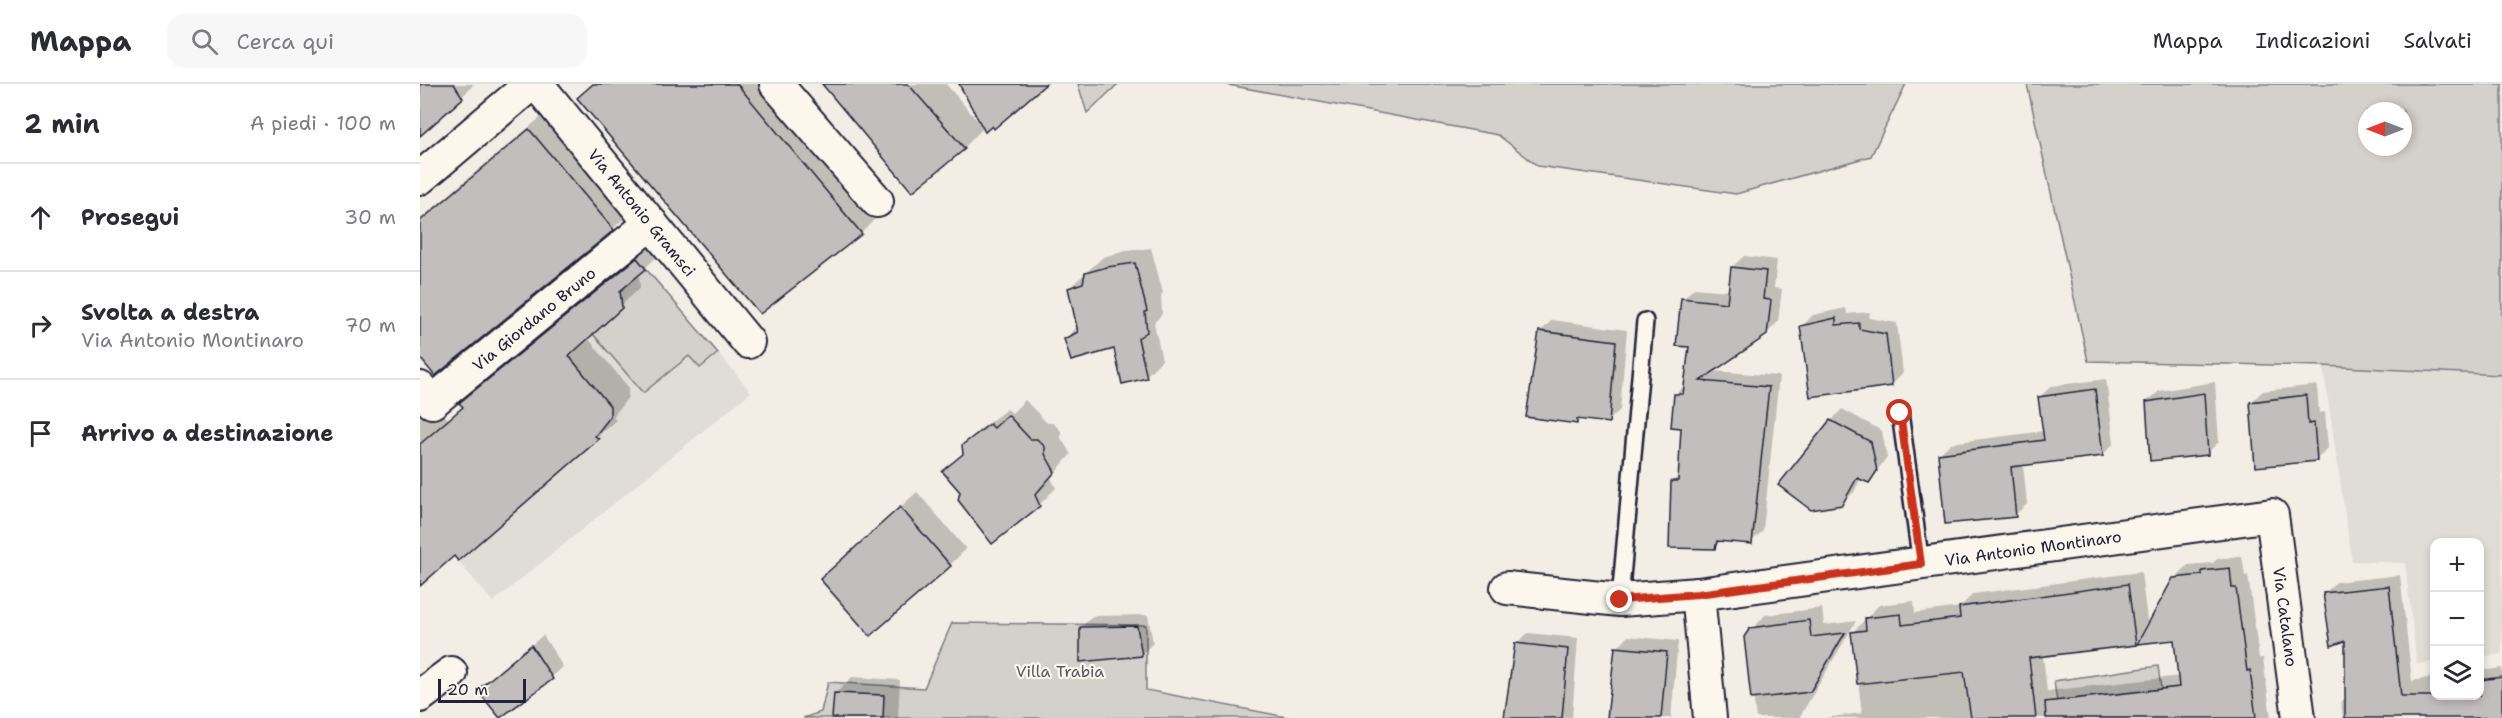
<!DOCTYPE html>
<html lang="it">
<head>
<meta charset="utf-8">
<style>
  :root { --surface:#fff; --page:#f7f7f7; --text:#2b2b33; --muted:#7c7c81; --line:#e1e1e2 }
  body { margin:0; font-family:"Shantell Sans",sans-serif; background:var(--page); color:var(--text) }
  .controls { position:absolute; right:18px; bottom:18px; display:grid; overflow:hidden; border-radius:12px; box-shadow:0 3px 9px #0003 }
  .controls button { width:54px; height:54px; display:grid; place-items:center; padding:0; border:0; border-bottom:2px solid var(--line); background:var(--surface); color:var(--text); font:30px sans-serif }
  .compass { position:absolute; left:1938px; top:18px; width:54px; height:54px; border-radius:50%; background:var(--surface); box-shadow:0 3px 9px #0003; rotate:270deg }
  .scale { position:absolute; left:18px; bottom:15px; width:88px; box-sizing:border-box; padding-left:6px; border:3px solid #22223b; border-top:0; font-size:16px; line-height:21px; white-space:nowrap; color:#22223b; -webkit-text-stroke:4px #fbf7ec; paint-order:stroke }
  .stop { position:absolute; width:18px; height:18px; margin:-14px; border:4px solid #c8321e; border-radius:50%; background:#fff }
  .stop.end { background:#c8321e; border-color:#fff; box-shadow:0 2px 6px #0008 }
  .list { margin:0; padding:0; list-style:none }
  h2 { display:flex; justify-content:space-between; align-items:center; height:78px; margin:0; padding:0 24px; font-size:26px }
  h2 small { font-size:20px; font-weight:400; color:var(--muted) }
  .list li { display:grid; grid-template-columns:39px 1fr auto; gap:18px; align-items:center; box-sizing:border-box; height:108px; padding:0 24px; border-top:2px solid var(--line) }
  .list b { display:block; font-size:22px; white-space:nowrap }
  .list p { margin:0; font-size:20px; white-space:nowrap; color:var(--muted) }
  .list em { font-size:20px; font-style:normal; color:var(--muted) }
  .icon { flex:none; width:33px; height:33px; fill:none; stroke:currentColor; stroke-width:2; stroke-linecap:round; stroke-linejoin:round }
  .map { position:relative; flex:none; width:2082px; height:634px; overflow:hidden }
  header { display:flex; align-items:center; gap:36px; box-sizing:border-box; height:84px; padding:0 30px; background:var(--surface); border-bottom:2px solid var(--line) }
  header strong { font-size:28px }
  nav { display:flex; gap:33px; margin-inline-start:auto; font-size:21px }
  .search { width:420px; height:54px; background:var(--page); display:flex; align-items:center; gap:15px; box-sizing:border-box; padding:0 21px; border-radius:18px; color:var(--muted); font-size:22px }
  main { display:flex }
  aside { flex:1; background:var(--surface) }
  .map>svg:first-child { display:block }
  .built { fill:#e0dcd6 }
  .green { fill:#d4d1cc; stroke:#7b7a84; stroke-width:1.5; fill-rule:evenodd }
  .shadow { fill:#0003; fill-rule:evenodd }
  .building { fill:#c2bebe; stroke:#22223b; stroke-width:1.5 }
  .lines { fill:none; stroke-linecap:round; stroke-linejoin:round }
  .lane-casing { stroke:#22223b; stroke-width:20 }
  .street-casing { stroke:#22223b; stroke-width:36 }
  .lane { stroke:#fbf7ec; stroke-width:15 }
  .street { stroke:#fbf7ec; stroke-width:32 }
  .route { stroke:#c8321e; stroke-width:8 }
  .labels { text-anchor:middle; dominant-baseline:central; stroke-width:4.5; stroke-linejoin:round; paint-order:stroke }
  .street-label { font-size:16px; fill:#22223b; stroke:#fbf7ec }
  .park-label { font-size:16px; fill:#575766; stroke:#fbf7ec }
</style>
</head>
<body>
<header>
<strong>Mappa</strong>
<div class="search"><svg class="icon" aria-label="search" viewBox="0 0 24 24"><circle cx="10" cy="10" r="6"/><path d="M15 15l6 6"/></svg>Cerca qui</div>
<nav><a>Mappa</a><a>Indicazioni</a><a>Salvati</a></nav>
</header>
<main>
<aside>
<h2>2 min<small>A piedi · 100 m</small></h2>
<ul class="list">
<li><svg class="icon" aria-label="ahead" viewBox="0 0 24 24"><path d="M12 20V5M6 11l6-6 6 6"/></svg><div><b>Prosegui</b></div><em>30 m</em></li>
<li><svg class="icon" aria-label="right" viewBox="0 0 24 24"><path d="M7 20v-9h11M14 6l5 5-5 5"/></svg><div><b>Svolta a destra</b><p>Via Antonio Montinaro</p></div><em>70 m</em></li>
<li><svg class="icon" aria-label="arrive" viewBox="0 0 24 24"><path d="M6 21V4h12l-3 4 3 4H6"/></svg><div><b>Arrivo a destinazione</b></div></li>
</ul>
</aside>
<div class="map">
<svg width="2082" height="634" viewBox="0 0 2082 634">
  <rect width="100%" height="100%" fill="#f2eee5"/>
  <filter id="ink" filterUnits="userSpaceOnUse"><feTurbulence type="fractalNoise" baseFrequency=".0167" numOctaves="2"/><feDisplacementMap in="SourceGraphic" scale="12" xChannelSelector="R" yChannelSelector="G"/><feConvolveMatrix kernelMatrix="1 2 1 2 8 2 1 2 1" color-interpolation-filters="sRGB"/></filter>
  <g filter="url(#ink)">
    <g class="built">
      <polygon points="214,169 331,308 73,518 0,432 0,360 55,312 52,307"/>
      <polygon points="1903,282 2082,291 2082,570 2060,573 2060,458 2014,458 2014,578 1997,580 1985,479 1932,477"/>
    </g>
    <g class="green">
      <polygon points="658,0 698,0 667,29"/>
      <polygon points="803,0 1486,0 1451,72 1316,110 1118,82 1078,51"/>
      <path d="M1607,0H2082V291L1903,282L1668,277ZM1947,27H1983V63H1947Z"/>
      <polygon points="226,185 298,269 280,284 269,272 223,309 173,250 202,224 200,207"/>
      <polygon points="532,539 726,541 726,606 872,634 383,634 401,628 408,598 504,604"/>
      <polygon points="1738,582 1745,634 1639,634 1634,597"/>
    </g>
    <g class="shadow">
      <polygon points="0,0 54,0 42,13 0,43"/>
      <polygon points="173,0 353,0 461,129 441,149 340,228 159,14"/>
      <polygon points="404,0 526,0 561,41 541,0 624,0 572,40 564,43 544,64"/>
      <polygon points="133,23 216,122 193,145 0,272 0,135"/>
      <polygon points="236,156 244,166 219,190 220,204 167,253 208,303 208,313 193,333 196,336 39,475 35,470 0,500 0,303 28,335 44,322 41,319 60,301"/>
      <polygon points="731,164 743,209 741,211 742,230 734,239 742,276 726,292 695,263 645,255 658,242 649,204 683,173 705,167"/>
      <polygon points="1324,172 1357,176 1354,204 1362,205 1358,238 1346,250 1293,287 1359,292 1343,447 1331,458 1302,456 1294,464 1253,398 1260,390 1262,343 1255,311 1265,301 1271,262 1263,215 1274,204 1309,207 1312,183"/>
      <polygon points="1426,224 1427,230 1450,228 1449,234 1477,239 1483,289 1472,301 1382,242 1393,231"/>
      <polygon points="1132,236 1207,246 1200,326 1188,337 1162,334 1157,339 1120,248"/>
      <polygon points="1686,295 1694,359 1683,371 1603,380 1607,420 1595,431 1519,370 1531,359 1624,347 1620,313 1631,302"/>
      <polygon points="1795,298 1799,358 1787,369 1727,318 1739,307"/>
      <polygon points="1897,301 1899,329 1905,328 1908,364 1897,375 1831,318 1843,307"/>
      <polygon points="605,316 627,339 633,339 641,347 641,354 651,370 631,394 636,404 619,421 572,457 542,408 524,387 544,368 544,362 560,345 587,325 592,329"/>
      <polygon points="1422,325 1462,347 1467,374 1448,397 1441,394 1434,408 1422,419 1411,337"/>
      <polygon points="497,408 546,465 530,481 418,479"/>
      <path d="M1822,472L1825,492L1828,491L1839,574H1843L1851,634H1404L1442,629L1432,549L1459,521L1494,517L1495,529L1540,523L1553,510L1721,488L1728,544L1755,494L1768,481L1793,479L1797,475ZM1723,551L1755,554L1760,592L1627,607L1623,571L1715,559Z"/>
      <polygon points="1980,491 1992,597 2014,593 2014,612 2060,612 2060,587 2082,584 2082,634 1923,634 1921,618 1926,613 1926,555 1904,510 1916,498"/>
      <polygon points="1402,524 1404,541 1436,537 1379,634 1336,634 1326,553 1345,531"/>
      <polygon points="728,531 733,559 722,570 661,543 673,532"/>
      <polygon points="1108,549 1158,554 1152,634 1086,634 1096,560"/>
      <polygon points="123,551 143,583 82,633 59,606"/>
      <polygon points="1208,552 1258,557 1251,634 1189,634 1197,564"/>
      <polygon points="432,593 480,596 478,634 414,634 415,610"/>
    </g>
    <g class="building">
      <polygon points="0,0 34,0 43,14 0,52"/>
      <polygon points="173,0 317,0 442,150 340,230 157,14"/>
      <polygon points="402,0 488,0 545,65 492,108"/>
      <polygon points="539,0 626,0 574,45 572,42 565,48"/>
      <polygon points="109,45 194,146 15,292 0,274 0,137"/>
      <polygon points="217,174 226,185 200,207 202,224 149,272 190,322 190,333 175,352 179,355 38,477 34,472 0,502 0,360 43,323 39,319"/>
      <polygon points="715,179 727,227 725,228 727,248 718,254 727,294 702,300 694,265 651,277 644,255 658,248 648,204 663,199 665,189 687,183"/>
      <polygon points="1311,183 1346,187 1343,215 1351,216 1347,251 1280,297 1349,303 1332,460 1297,457 1295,465 1249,464 1251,397 1258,397 1261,344 1251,343 1254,310 1263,310 1269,263 1256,262 1261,214 1307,219"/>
      <polygon points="1416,234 1416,241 1439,239 1439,245 1466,250 1472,302 1390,313 1380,242"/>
      <polygon points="1119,247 1196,257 1189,339 1157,335 1157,340 1106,333"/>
      <polygon points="1675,305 1683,372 1591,383 1596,433 1525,440 1518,370 1624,356 1618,313"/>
      <polygon points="1784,309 1788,371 1730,377 1726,318"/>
      <polygon points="1886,311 1888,340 1894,339 1897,377 1835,383 1830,318"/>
      <polygon points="588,331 610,355 617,355 625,363 625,370 635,388 615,411 620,422 572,460 538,416 540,408 522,387 543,370 542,361 570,340 574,344"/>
      <polygon points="1410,336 1451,358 1457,387 1449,399 1437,394 1422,421 1391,426 1358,401"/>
      <polygon points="480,423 531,482 450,552 400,495"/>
      <polygon points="1810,484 1812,504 1816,504 1827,587 1830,586 1836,634 1626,634 1625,618 1759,603 1754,556 1717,560 1753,494 1782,491 1782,487"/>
      <polygon points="1708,500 1716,561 1609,574 1616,634 1551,634 1544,588 1437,600 1431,548 1446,546 1445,534 1481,530 1482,541 1540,534 1539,523"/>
      <polygon points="1969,502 1981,612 2060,612 2060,596 2082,593 2082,634 1925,634 1925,557 1911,562 1903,509"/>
      <polygon points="1389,536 1391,553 1425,549 1390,608 1331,615 1324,553 1330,544"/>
      <polygon points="717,542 722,572 660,578 660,543"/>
      <polygon points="1095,559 1148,565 1142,634 1084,634"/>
      <polygon points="111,561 133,595 80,634 57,606"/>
      <polygon points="1195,563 1247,568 1241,634 1187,634"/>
      <polygon points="414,609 464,611 463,634 412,634"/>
    </g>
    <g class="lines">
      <defs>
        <g id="lane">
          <polyline points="1480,329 1501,480"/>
          <polyline points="1200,516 1225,237"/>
        </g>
        <g id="street">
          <path id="s1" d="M117,0L328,258"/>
          <polyline points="356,0 457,117"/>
          <polyline points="0,94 111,0"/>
          <path id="s2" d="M0,304L12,318L231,139"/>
          <path id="s3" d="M1087,504L1200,516L1278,510L1852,431L1879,634"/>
          <polyline points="1278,510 1290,634"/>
          <polyline points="0,612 31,589"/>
        </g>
      </defs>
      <use href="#lane" class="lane-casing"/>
      <use href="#street" class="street-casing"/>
      <use href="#lane" class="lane"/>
      <use href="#street" class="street"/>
    </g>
  </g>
  <g class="lines" filter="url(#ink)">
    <polyline class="route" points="1200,516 1278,510 1501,480 1480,329"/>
  </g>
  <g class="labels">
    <g class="street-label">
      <text stroke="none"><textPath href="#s1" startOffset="166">Via Antonio Gramsci</textPath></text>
      <text stroke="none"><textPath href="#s2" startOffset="150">Via Giordano Bruno</textPath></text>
      <text stroke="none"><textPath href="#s3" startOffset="530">Via Antonio Montinaro</textPath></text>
      <text stroke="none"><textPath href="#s3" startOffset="874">Via Catalano</textPath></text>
    </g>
    <g class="park-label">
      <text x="640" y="587">Villa Trabia</text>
    </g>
  </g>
</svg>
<div class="controls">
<button>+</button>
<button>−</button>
<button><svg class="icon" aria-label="layers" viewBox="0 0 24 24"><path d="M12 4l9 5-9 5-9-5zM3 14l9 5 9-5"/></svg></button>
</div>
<svg class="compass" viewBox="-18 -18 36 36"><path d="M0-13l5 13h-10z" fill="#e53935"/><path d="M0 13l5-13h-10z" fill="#7c7c81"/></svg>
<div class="scale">20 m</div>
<div class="stop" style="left:1480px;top:329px"></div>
<div class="stop end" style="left:1200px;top:516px"></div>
</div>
</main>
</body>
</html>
